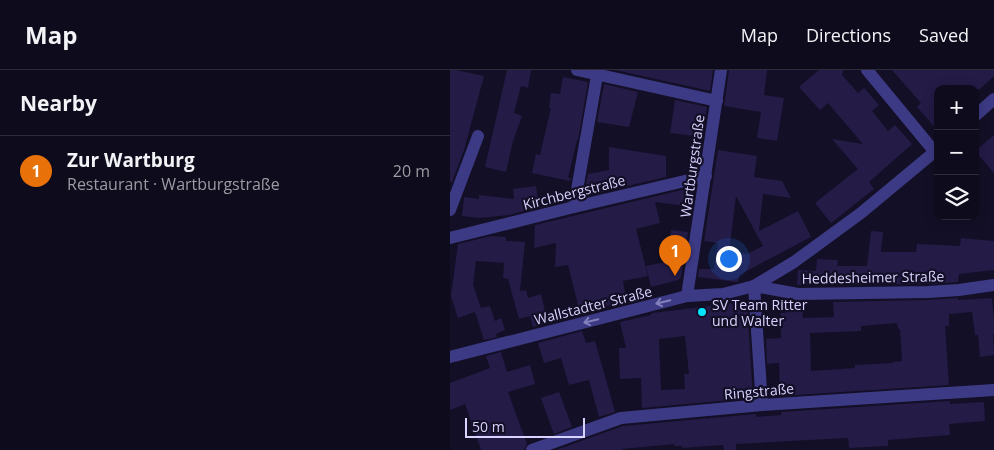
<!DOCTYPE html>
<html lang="en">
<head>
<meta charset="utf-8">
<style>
  :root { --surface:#0e0b1c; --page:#1c1929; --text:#f1f3f6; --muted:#9b9ba3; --line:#2e2b3b; --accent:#00e5ff }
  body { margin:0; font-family:"Open Sans",sans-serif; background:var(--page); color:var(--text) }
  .controls { position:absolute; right:15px; top:15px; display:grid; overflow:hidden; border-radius:10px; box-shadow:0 2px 12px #0003 }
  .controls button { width:45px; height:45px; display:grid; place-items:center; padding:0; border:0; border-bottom:1px solid var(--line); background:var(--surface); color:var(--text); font:25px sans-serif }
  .scale { position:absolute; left:15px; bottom:12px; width:120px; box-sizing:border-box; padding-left:5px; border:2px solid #d9d4ff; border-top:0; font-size:14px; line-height:18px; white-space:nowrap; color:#d9d4ff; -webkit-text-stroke:4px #130f26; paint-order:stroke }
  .you { position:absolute; left:278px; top:188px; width:18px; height:18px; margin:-12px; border:4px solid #fff; border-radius:50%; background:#1a73e8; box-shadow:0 0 0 8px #1a73e833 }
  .badge { display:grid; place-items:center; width:32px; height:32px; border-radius:50%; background:var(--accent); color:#fff; font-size:16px; font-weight:700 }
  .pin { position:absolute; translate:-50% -41px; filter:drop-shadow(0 1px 2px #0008) }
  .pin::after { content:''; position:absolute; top:26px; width:18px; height:15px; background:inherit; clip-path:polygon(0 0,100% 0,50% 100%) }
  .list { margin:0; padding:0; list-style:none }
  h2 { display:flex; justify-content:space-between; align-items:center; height:65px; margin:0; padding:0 20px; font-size:21px }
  h2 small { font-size:16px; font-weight:400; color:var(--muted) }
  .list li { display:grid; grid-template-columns:32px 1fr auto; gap:15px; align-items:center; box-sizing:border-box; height:70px; padding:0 20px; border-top:1px solid var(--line) }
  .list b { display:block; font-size:19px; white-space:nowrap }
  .list p { margin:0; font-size:16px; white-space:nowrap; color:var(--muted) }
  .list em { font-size:16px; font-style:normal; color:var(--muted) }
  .icon { flex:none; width:28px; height:28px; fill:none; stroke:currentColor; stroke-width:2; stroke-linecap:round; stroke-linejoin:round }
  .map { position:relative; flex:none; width:544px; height:380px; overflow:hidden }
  header { display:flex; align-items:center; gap:30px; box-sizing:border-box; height:70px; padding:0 25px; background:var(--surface); border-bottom:1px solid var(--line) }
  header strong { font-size:24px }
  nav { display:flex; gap:28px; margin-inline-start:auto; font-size:18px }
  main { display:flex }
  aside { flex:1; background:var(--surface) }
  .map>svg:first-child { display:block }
  .building { fill:#241b47; fill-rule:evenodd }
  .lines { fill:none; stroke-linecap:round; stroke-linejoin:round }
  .street { stroke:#3d3a85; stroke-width:12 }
  .oneway { stroke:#837fbc }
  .poi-dot { fill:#00e5ff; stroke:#130f26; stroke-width:2 }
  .labels { text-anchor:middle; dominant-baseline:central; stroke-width:4.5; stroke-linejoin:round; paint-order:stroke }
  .street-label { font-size:14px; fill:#d9d4ff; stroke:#130f26 }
  .poi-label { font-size:14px; fill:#d9d4ff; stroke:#130f26; text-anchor:start }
</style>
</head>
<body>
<header>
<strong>Map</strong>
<nav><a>Map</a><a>Directions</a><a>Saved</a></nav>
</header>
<main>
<aside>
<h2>Nearby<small></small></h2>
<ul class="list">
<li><span class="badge" style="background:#e8710a">1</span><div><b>Zur Wartburg</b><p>Restaurant · Wartburgstraße</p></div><em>20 m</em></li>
</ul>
</aside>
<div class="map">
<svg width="544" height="380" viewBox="0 0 544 380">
  <rect width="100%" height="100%" fill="#130f26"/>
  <g class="building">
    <polygon points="0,0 6,0 34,6 14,80 2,112 0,112"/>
    <polygon points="57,0 81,0 78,18 71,16 64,43 72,46 63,71 56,102 35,97"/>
    <polygon points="165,0 263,0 260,21"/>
    <polygon points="279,0 317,0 314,25 334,28 327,71 307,68 311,42 274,36"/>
    <polygon points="369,0 393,0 392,5 408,23 414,18 429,35 422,41 438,61 445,55 462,74 419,112 424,119 381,153 365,133 408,99 382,69 413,74 378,33 370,40 349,17"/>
    <polygon points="442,0 544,0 544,6 530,19 488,19 488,61 467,37 471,33"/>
    <polygon points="113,7 138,12 128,70 127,70 118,108 121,108 120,111 82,103 86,84 90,85 101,38 99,38 101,23 110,24"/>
    <polygon points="154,14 188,22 179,57 147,52"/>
    <polygon points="225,30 257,37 253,67 220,63"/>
    <polygon points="544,65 544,103 525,81"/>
    <polygon points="159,77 216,86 216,107 134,126 138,104 159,100"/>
    <path d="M268,80L307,86L304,107L332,111L341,128L313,124L309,161L348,141L361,167L289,205L288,212H286L248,207L249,199H264L268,173L254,171ZM286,126L313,176L297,184L279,182Z"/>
    <polygon points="86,116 89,137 59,145 29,148 12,146 14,127 29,129 29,125 64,129 63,119"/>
    <polygon points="240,118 245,119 242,137 205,132 210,153 186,159 198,206 173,211 175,223 168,225 170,233 152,237 152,234 129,239 118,195 105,197 106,173 84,178 85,155"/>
    <polygon points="221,160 238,162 231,207 228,210 201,217 196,196 216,192"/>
    <polygon points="421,161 433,162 431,182 466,182 467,174 510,176 511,168 544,171 544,200 509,204 508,212 478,214 347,215 348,200 366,201 367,189 388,190 387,196 417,196"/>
    <polygon points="41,166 56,167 56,171 75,172 70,221 76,220 78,228 91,224 98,253 83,257 80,246 69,249 58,209 53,208 54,193 26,191 23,215 31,238 40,236 45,251 51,248 55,260 46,264 47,267 34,270 25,242 8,248 1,226 8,174"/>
    <path d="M508,228V230L542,228L544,253V264H543L544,285L530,287L528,265H525L522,242L499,244V256H495L499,315L330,326L329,293L317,294L316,269L331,268V243H336V235H352L353,248L384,247L383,232L478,230ZM447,253L448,259H450L452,291L443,292V293L405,295V298L361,301L360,263L411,261V256Z"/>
    <path d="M285,233H297L303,328L192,338L191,308L170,309L169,278H176L170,252L201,245L202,243ZM235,266L239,304H234L235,319L211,320L209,269Z"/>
    <polygon points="132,261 136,273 145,271 165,342 149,347 139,310 119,315 111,288 94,293 88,273"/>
    <polygon points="51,282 57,302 80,295 85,314 58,322 77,374 74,380 31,380 15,334 0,340 0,313 40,298 36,286"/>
    <polygon points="109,322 122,357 104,364 91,328"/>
    <polygon points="500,331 500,334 534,332 535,351 499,354 500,365 438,370 438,376 399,378 398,368 286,374 286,380 274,380 273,375 232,378 232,376 224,376 224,374 172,379 172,380 106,380 173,356 306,344 306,347 331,345 331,342"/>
  </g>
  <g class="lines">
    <g class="street">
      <polyline points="127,0 267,31"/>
      <polyline points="417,0 484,81"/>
      <polyline points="525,46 544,29"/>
      <polyline points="124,137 148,0"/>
      <polyline points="0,140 28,66"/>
      <polyline points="0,168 124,137 256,106"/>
      <polyline points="237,226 271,0"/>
      <polyline points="0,287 237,226 273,224 304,216 344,192 411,143 488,79"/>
      <polyline points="312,335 304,216 348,224 478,222 509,220 544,215"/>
      <polyline points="82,380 171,348 312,335 544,320"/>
    </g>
  </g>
  <defs><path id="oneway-shaft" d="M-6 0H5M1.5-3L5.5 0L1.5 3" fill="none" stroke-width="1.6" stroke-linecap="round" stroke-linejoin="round" transform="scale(1.25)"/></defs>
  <g class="oneway">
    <use href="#oneway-shaft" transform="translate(213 232) rotate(166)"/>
    <use href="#oneway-shaft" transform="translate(141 251) rotate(166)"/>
  </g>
  <circle class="poi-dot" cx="252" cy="242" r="5"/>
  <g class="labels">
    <g class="street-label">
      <text transform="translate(242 96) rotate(-82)">Wartburgstraße</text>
      <text transform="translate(124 122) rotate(-14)">Kirchbergstraße</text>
      <text transform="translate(423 207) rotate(-1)">Heddesheimer Straße</text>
      <text transform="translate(143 235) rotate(-14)">Wallstadter Straße</text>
      <text transform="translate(309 321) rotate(-5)">Ringstraße</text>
    </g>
    <g class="poi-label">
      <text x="262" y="234">SV Team Ritter<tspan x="262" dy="16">und Walter</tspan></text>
    </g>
  </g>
</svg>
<div class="controls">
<button>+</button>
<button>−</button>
<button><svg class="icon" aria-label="layers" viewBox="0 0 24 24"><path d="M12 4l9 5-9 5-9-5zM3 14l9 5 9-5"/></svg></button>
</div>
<div class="scale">50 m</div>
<div class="you"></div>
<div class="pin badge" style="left:225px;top:206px;background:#e8710a">1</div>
</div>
</main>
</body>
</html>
